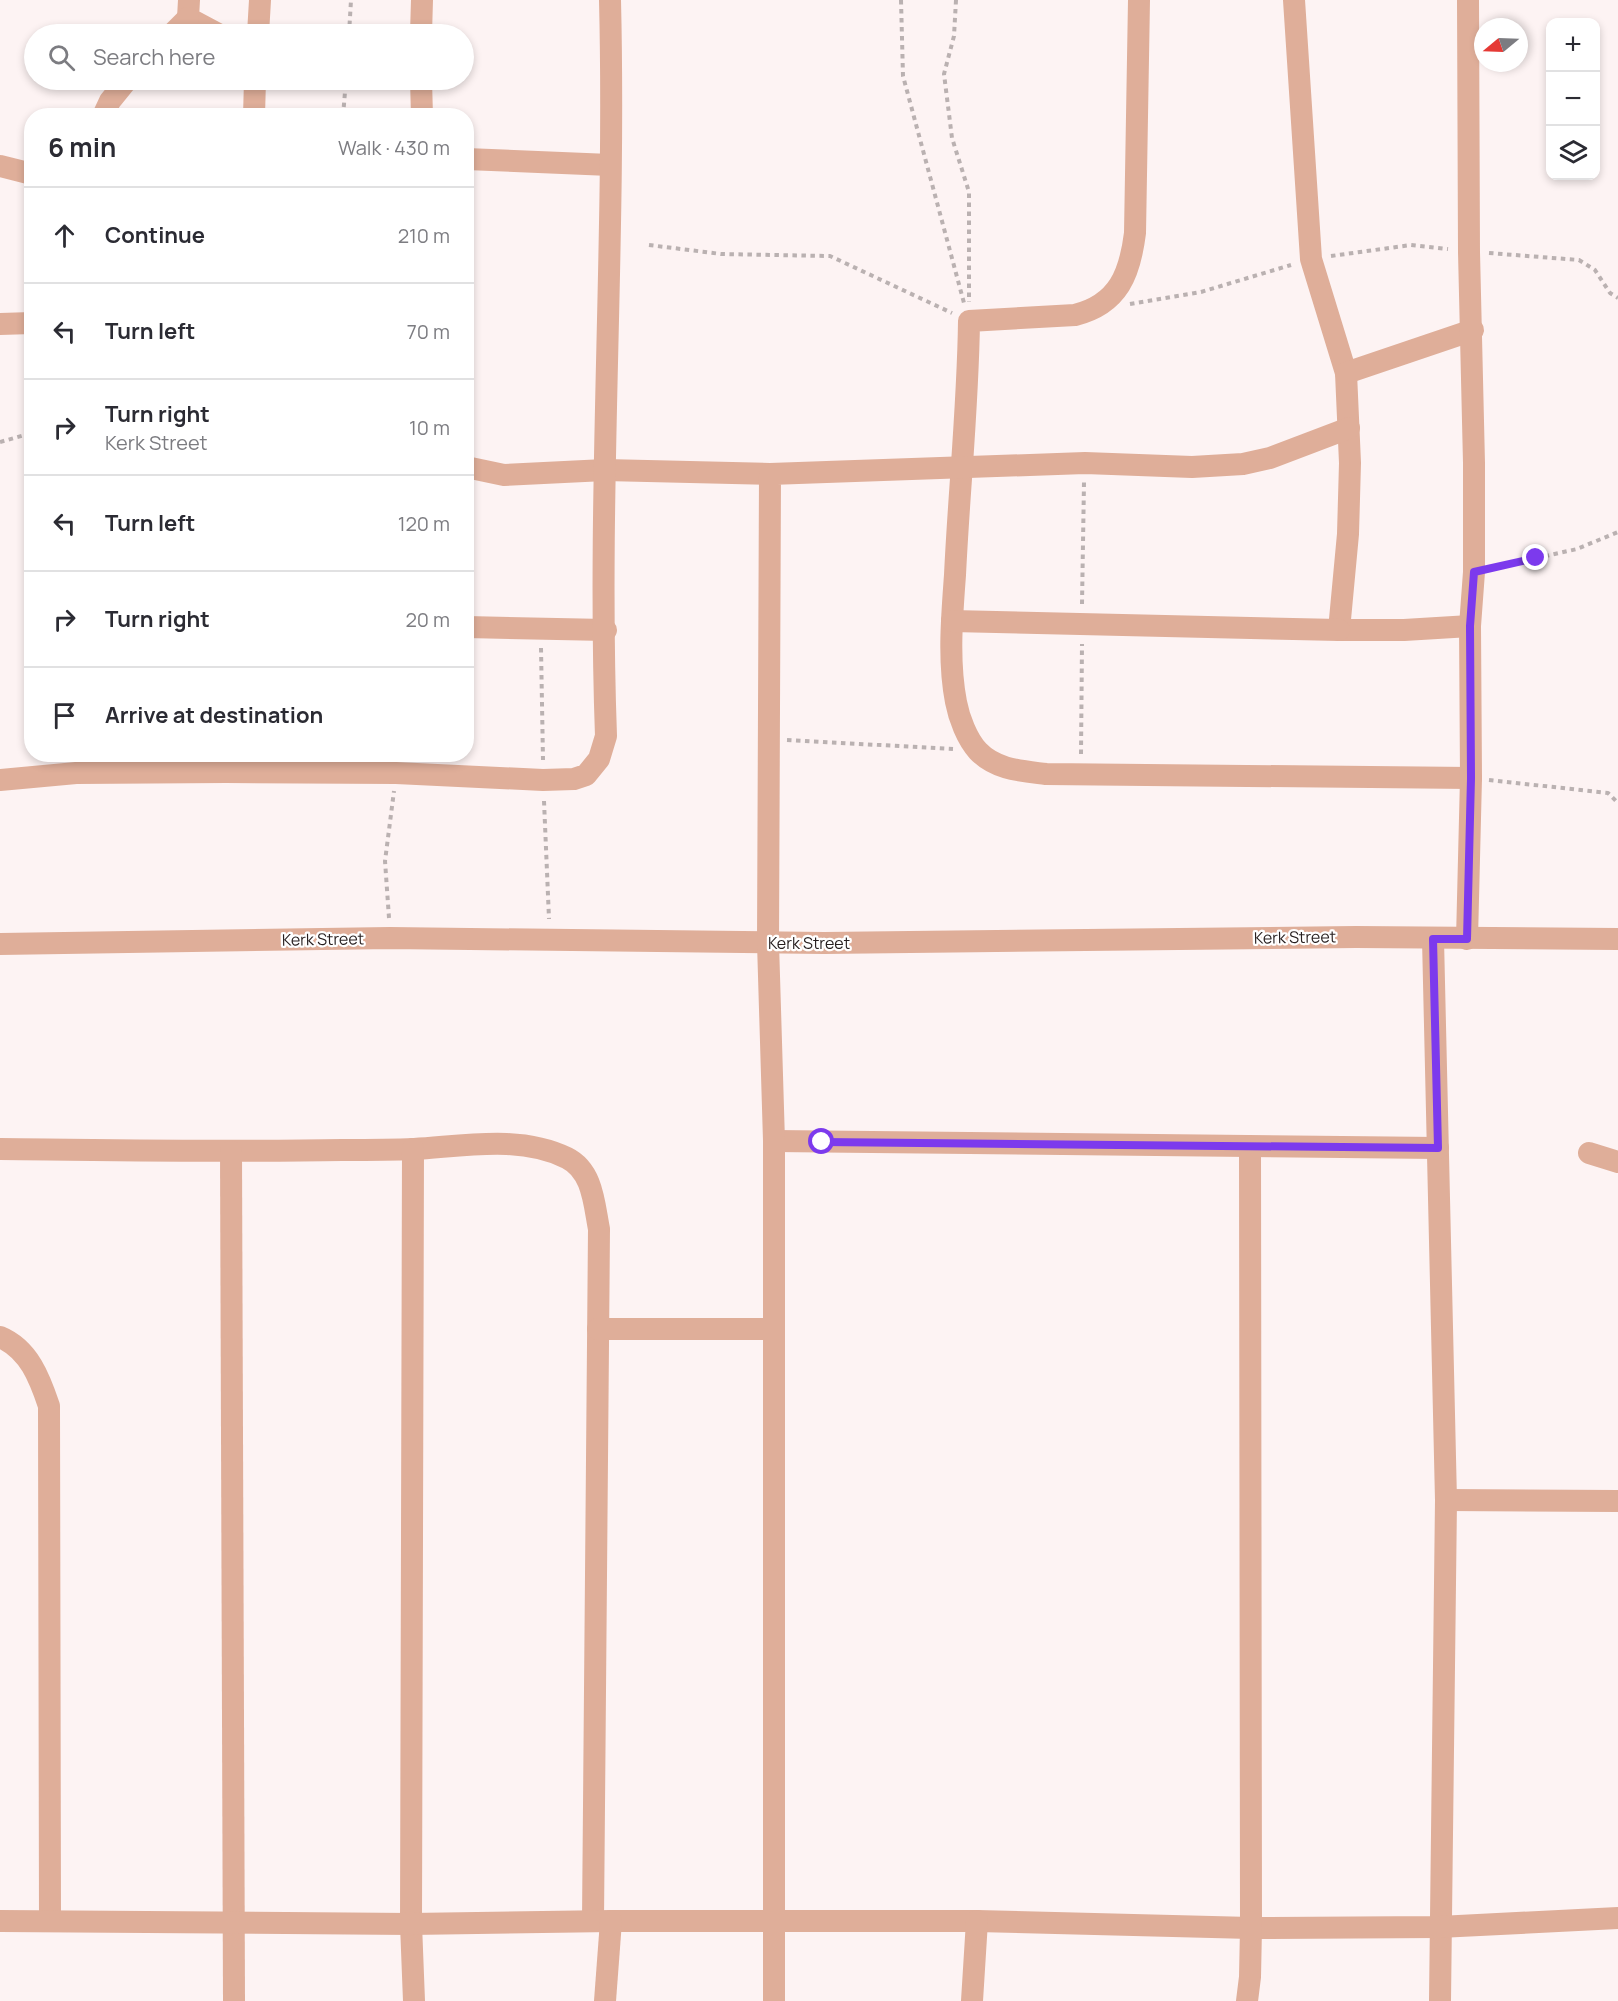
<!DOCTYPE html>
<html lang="en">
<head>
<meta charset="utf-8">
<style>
  :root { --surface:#fff; --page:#f2f2f3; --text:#2b2b33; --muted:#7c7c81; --line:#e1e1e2 }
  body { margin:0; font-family:Manrope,sans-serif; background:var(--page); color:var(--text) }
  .controls { position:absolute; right:18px; top:18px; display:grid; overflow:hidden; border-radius:12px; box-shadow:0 3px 9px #0003 }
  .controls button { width:54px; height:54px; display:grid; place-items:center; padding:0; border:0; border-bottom:2px solid var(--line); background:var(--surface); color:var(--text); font:30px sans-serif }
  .compass { position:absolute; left:1474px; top:18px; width:54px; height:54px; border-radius:50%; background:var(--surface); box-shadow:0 3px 9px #0003; rotate:251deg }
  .stop { position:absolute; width:18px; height:18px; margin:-14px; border:4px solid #7c3aed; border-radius:50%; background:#fff }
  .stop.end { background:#7c3aed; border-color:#fff; box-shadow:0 2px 6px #0008 }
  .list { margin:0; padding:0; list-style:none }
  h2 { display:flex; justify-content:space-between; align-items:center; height:78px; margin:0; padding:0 24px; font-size:26px }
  h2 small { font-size:20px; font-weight:400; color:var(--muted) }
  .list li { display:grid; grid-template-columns:39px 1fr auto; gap:18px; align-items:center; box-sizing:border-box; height:96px; padding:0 24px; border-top:2px solid var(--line) }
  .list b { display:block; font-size:22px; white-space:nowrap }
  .list p { margin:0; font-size:20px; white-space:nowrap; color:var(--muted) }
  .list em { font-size:20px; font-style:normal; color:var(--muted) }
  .icon { flex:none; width:33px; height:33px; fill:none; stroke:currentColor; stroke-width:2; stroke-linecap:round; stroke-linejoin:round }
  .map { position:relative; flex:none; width:1618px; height:2001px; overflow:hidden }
  .search { position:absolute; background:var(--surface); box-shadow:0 3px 9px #0003; left:24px; top:24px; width:450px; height:66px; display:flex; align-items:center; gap:15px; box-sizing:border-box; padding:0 21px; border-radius:33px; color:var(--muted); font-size:22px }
  .panel { position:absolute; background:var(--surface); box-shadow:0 3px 9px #0003; left:24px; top:108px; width:450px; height:654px; border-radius:24px }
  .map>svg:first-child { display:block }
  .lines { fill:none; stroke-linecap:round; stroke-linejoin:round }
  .path { stroke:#bab1b1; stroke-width:4; stroke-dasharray:4.5 4.5; stroke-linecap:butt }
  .minor { stroke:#dfae99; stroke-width:22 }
  .route { stroke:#7c3aed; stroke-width:8 }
  .labels { text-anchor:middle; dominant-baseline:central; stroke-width:4.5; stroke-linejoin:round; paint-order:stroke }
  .street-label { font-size:16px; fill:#261e1e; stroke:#fff }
</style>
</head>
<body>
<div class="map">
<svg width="1618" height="2001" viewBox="0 0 1618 2001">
  <rect width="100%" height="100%" fill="#fdf3f3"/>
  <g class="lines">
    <g class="path">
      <polyline points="901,0 903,76 964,303"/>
      <polyline points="956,0 954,36 944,74 952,138 969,192 969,302"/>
      <polyline points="349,34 351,0"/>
      <polyline points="343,116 346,80"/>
      <polyline points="649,245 721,254 830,256 952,313"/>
      <polyline points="1489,253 1579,260 1595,270 1610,293 1618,298"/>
      <polyline points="1331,256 1411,245 1448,249"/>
      <polyline points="1130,304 1201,292 1291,265"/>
      <polyline points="0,442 32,433"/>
      <polyline points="1492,568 1577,549 1618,532"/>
      <polyline points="1082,604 1084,482"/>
      <polyline points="541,648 543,760"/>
      <polyline points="787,740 953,749"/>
      <polyline points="1081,754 1082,644"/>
      <polyline points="1489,780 1608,793 1618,803"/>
      <polyline points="544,801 549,919"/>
      <polyline points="389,918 385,861 394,791"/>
    </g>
    <g class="minor">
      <polyline points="189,0 188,18 218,34"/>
      <path d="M1139,0L1135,233C1130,273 1119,304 1075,315L969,321C968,406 959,490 955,575C952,616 948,661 956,702C959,718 967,739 978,751C996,770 1022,771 1046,774L1471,778"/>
      <polyline points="1294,0 1311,259 1346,373 1350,463 1348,534 1339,630 1404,630 1470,626"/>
      <polyline points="172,34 188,18"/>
      <polyline points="258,34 260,0"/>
      <polyline points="421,34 422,0"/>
      <polyline points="421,80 422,116"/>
      <polyline points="103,116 110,101 127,80"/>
      <polyline points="254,116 255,80"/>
      <polyline points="466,159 610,165"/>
      <polyline points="0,166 32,174"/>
      <polyline points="0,324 32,323"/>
      <polyline points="1346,373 1473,330"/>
      <polyline points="466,467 504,475 605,470 770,474"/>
      <polyline points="952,621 1339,630"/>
      <polyline points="466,627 606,630"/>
      <path d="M0,780L76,773L226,772L396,773L543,780L574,779L586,775L599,759L606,736C597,491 616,245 610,0"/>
      <polyline points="1433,939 1446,1500 1440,2001"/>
      <polyline points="1467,939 1471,778 1470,626 1474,572 1474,463 1469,252 1468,0"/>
      <polyline points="0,944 390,938 824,943 1356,937 1618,939"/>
      <polyline points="774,1141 1438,1148"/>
      <path d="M0,1149C114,1150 228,1152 342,1150C366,1150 390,1150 414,1149C465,1146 520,1135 567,1158C593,1171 594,1204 599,1229L593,1921"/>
      <polyline points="413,1149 411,1924 414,2001"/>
      <polyline points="231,1152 234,2001"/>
      <polyline points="1589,1153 1618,1162"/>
      <polyline points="598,1329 773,1329"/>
      <path d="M0,1337C29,1349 40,1379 49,1406L50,1920"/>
      <polyline points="1446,1500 1618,1501"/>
      <polyline points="0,1921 411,1924 611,1921 977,1921 1251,1928 1439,1927 1618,1918"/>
      <polyline points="605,2001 611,1921"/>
      <polyline points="774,2001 774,1141 768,943 770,474 1085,463 1192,467 1243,464 1270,458 1349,428"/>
      <polyline points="972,2001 977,1921"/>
      <polyline points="1247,2001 1250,1977 1251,1928 1250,1147"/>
    </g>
  </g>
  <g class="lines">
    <polyline class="route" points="822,1142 1438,1148 1433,939 1467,939 1471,778 1470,626 1474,572 1536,558"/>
  </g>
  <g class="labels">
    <g class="street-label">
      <text transform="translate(1295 937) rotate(-1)">Kerk Street</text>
      <text transform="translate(323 939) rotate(-1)">Kerk Street</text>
      <text x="809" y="943">Kerk Street</text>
    </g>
  </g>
</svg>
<div class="controls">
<button>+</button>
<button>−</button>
<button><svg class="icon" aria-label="layers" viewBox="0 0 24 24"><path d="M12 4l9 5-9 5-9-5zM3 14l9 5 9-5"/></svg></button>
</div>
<svg class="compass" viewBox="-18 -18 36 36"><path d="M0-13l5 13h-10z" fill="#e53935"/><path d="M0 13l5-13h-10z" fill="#7c7c81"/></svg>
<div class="stop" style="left:822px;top:1142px"></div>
<div class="stop end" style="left:1536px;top:558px"></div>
<div class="search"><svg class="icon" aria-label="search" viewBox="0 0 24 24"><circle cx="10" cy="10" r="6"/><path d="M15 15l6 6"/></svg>Search here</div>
<section class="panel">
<h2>6 min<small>Walk · 430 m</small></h2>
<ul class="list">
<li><svg class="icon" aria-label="ahead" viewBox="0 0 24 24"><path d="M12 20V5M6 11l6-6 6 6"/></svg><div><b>Continue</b></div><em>210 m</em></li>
<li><svg class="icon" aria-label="left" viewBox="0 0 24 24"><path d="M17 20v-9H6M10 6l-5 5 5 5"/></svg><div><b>Turn left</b></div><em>70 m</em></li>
<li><svg class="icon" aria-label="right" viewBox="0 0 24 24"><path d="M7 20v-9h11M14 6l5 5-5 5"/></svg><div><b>Turn right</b><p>Kerk Street</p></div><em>10 m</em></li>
<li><svg class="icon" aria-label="left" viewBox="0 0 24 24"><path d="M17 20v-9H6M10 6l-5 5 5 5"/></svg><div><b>Turn left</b></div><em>120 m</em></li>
<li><svg class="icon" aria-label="right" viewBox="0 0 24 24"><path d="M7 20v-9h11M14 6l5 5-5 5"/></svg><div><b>Turn right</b></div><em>20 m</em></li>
<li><svg class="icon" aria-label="arrive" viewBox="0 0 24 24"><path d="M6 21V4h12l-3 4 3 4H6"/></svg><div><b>Arrive at destination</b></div></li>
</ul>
</section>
</div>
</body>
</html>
